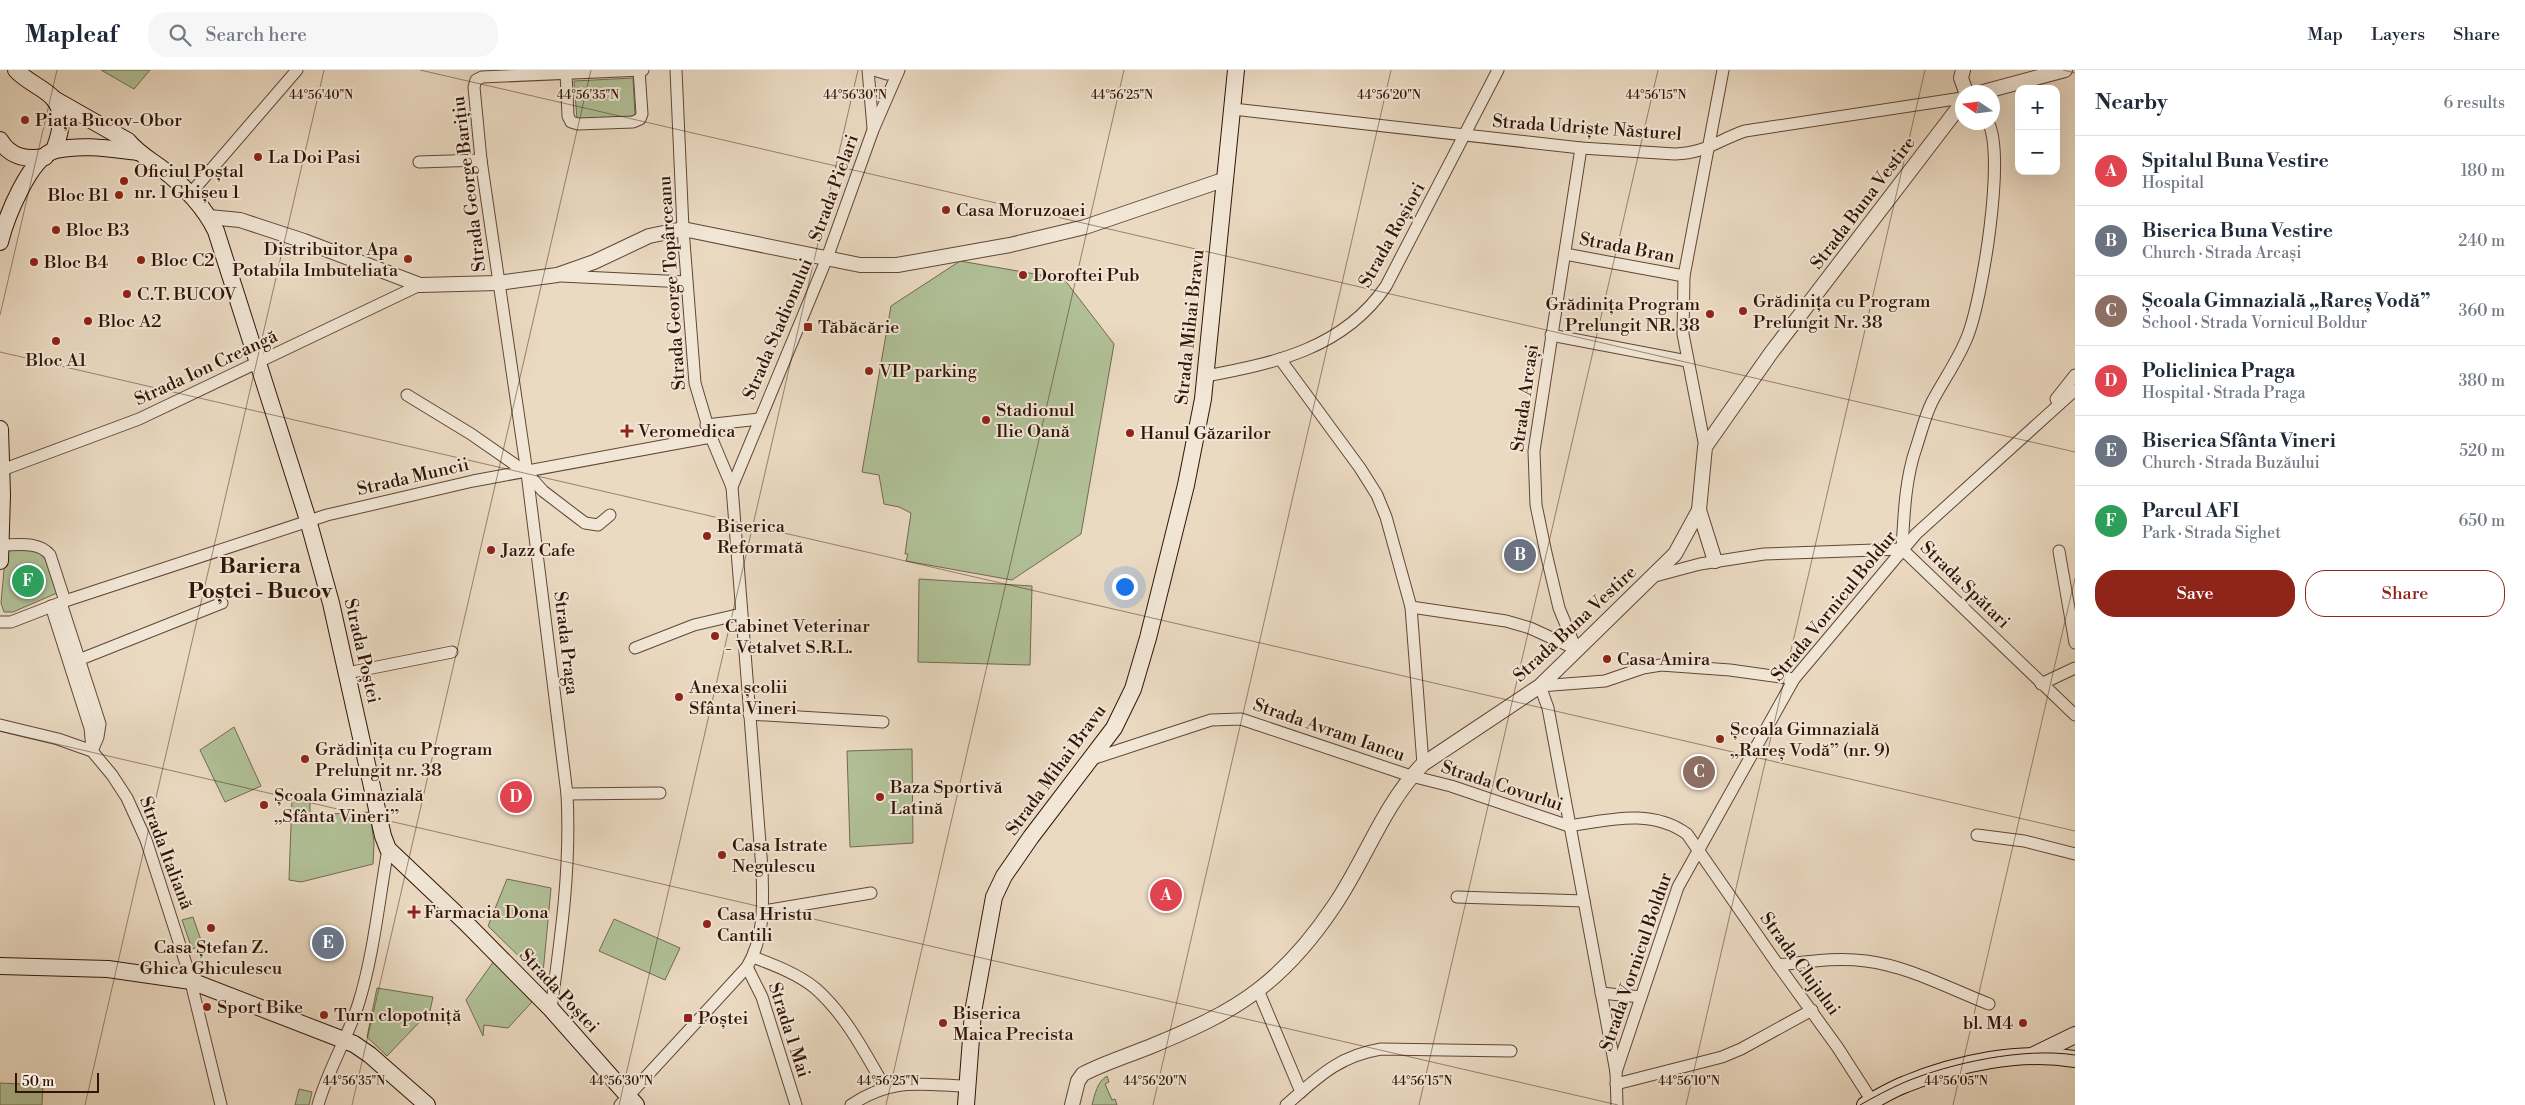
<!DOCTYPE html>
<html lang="en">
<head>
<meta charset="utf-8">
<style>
  :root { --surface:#fff; --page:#f6f6f7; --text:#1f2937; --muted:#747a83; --line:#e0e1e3; --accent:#8f2418 }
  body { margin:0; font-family:"Libre Bodoni",serif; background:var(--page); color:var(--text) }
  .controls { position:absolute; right:15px; top:15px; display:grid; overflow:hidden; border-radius:10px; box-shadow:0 5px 20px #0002 }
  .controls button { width:45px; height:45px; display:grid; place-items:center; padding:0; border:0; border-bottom:1px solid var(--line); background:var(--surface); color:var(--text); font:25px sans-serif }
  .compass { position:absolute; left:1955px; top:15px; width:45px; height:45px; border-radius:50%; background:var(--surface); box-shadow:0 5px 20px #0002; rotate:283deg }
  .scale { position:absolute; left:15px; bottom:12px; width:84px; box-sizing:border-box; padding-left:5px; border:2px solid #321408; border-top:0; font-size:14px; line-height:18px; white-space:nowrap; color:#321408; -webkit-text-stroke:4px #f2e7d7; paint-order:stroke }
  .you { position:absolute; left:1124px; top:516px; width:18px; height:18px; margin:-12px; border:4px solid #fff; border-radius:50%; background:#1a73e8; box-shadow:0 0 0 8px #1a73e833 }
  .badge { display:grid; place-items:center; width:32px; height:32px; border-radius:50%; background:var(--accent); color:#fff; font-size:16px; font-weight:700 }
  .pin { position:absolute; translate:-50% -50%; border:2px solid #fff; box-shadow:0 1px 5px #0006 }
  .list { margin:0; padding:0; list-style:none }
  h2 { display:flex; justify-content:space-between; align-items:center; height:65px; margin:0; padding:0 20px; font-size:21px }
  h2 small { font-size:16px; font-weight:400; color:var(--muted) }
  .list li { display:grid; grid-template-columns:32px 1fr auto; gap:15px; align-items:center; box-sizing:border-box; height:70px; padding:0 20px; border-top:1px solid var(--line) }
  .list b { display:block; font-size:19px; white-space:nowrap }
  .list p { margin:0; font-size:16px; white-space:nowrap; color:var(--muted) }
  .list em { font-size:16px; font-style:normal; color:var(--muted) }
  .actions { display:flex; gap:10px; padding:15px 20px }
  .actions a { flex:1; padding:11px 0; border:1px solid var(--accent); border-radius:20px; text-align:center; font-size:18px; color:var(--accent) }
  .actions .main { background:var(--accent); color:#fff }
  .icon { flex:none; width:28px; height:28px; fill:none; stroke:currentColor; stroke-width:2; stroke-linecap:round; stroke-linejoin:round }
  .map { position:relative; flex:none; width:2075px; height:1035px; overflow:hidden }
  header { display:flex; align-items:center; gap:30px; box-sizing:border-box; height:70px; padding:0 25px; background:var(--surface); border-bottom:1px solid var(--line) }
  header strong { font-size:24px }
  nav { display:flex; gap:28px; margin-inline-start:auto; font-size:18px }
  .search { width:350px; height:45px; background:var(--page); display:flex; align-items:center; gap:12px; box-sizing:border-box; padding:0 18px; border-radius:20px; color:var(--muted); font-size:19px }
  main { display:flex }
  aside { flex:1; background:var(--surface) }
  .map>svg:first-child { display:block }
  .green { fill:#b1c198; stroke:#726a50 }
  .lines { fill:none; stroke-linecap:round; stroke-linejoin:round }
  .minor-casing { stroke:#604636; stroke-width:13 }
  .tertiary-casing { stroke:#604636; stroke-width:16 }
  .secondary-casing { stroke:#321408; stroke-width:18 }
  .minor { stroke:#f2e7d7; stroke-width:11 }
  .tertiary { stroke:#f2e7d7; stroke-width:14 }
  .secondary { stroke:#f2e7d7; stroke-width:16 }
  .tram { stroke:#321408; stroke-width:1 }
  .ticks { fill:none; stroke:#321408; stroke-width:1; stroke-opacity:0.45 }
  .poi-dot { fill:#8f2418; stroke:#f2e7d7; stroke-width:2 }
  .labels { text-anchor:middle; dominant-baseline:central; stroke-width:4; stroke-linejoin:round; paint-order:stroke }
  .poi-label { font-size:18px; fill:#321408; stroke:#f2e7d7; text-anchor:start }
  .street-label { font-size:18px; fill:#321408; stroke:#f2e7d7 }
  .district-label { font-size:22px; font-weight:bold; fill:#321408; stroke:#f2e7d7 }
  .ticks-label { font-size:12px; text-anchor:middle; fill:#321408; stroke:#f2e7d7; stroke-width:4; stroke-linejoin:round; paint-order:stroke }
</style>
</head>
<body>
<header>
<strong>Mapleaf</strong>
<div class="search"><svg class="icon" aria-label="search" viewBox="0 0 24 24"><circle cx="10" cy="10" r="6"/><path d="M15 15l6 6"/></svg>Search here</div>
<nav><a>Map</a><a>Layers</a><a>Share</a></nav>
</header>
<main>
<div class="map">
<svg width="2075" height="1035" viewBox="0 0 2075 1035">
  <rect width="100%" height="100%" fill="#ebdac2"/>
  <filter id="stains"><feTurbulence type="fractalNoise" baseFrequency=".004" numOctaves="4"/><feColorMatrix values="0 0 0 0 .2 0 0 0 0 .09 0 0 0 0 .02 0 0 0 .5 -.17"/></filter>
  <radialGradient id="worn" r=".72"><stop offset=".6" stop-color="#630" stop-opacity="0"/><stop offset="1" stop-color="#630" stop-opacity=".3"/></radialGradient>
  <g class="green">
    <polygon points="101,0 150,0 134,19"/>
    <polygon points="633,8 635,46 577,49 574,11"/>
    <polygon points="960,191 1064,209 1114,274 1081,464 1012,510 906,491 908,484 905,484 911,443 899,437 884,434 879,405 862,402 891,236"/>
    <polygon points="6,479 29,479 43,483 57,523 13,542 4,542 1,533"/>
    <polygon points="919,509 1032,516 1030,595 918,592"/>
    <polygon points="234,657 261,716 225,732 200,680"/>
    <polygon points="912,679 913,773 850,777 847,681"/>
    <polygon points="292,728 310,729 310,745 370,742 374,773 373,794 301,812 289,810"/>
    <polygon points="507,809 551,818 543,903 541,905 537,904 488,856"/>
    <polygon points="193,847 203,876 192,879 182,850"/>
    <polygon points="614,849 680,878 665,910 599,881"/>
    <polygon points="494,891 532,932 508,958 484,955 483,966 466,930"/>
    <polygon points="377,918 433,927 430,941 387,986 367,967"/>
    <path d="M1107,1006L1109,1012L1105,1014L1112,1030L1115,1029L1117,1035H1092C1095,1024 1097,1012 1107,1006Z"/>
    <polygon points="0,1013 43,1015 42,1035 0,1035"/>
    <polygon points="299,1019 312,1022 309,1035 295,1035"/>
  </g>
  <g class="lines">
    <defs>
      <g id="minor">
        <polyline points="676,0 683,159 695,313 711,367 732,417"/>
        <polyline points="868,0 873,58"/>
        <polyline points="874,0 887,4 898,0"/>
        <polyline points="566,3 568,46 571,52 578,54 633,52 640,49 642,44 639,0"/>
        <path d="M1233,39L1581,78L1675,84C1706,83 1718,70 1745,61L1962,28"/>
        <polyline points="419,92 481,90"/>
        <polyline points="190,124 297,0"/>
        <polyline points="1565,184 1684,206"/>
        <polyline points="561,206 686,212"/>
        <polyline points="1551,265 1687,291"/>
        <polyline points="1280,289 1360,398 1377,425 1386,447 1411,537 1423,694"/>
        <path d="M1206,306C1276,293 1344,278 1386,216L1498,0"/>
        <polyline points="407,325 471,364 527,403 543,421 577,447 585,453 598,455 610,445"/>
        <polyline points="2056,329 2075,305"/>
        <polyline points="706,355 759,349"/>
        <polyline points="1705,377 1683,264 1684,206 1723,0"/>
        <polyline points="2,400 139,349 420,215"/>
        <path d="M2,475C18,475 39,471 50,485L65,531"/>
        <path d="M1902,479C1904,445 1905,410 1916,378C1921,363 1925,346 1932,332C1944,309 1959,289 1968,265C1982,229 2006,85 1988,52"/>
        <polyline points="2059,481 2075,573"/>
        <polyline points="1655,506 1700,494 1764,484 1902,479 2075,645"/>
        <polyline points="61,533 100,654 98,667 92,681"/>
        <polyline points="51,536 90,658 92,679"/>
        <polyline points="1411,537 1506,551 1530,558 1576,579"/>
        <polyline points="0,552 11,552 65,531 327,445 473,411 711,367"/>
        <polyline points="635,578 694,555 741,544"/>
        <polyline points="1576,579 1559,538 1546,483 1536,435 1534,381 1581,78"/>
        <polyline points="81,589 222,533"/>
        <polyline points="347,603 452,582"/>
        <polyline points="2041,614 2075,598"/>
        <polyline points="749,644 883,652"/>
        <polyline points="0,655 58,669 92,681 112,705 127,728 146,770 188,900 221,1035"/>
        <polyline points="1092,689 1211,650 1241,649 1411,706 1451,716 1569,756"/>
        <polyline points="567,724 660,723"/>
        <path d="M1569,756C1609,750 1651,738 1687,764L1778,895L1838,978L1872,1031"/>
        <polyline points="1977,765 2024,771 2075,784"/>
        <polyline points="1457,827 1584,831"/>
        <polyline points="764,841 871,823"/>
        <path d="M753,887C774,895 798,904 815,918C845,944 865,983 884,1016"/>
        <path d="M1778,895C1807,892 1836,887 1866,891C1908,896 1950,919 1989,934"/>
        <polyline points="747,897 762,927 796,1035"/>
        <polyline points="1258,920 1301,1022"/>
        <polyline points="1601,923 1641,927"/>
        <path d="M551,939C561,867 571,797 567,724L527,403L481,90L474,17L476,10L482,7L643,0"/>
        <polyline points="1616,1002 1678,817 1794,609 1916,464 2075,320"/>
        <polyline points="1616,1014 1722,987 1741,979 1812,940"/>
        <path d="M318,1035C328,999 348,968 359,932C374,883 379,829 388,779"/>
        <path d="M620,1035L747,897C765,866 763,834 762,799L732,417L827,188L873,60L899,0"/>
        <path d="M851,1035C893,1007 919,1015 966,1016"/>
        <path d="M1286,1035C1317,1008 1338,986 1381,979L1511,981"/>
        <polyline points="1617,1035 1616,1002 1548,638 1540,616 1605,611 1643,598 1661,595 1730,600 1794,609"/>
      </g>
      <g id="tertiary">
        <polyline points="1963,0 1961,8 1966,22"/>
        <polyline points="1983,22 2065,0"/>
        <polyline points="209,147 240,150 304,171 420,215 498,213 557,205 594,192 649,166 683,159 860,195 897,195 1010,175 1085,157 1226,109"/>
        <polyline points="1699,440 1715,491"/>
        <path d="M1072,1035L1078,1011L1083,1004C1106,992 1130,985 1154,975C1190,960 1227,944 1258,920C1287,898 1314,866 1334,836C1366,789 1383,735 1423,694L1540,616L1675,484L1699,440L1705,377L1771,283L1962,33"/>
      </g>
      <g id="secondary">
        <path d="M16,0C27,12 44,18 53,28C66,42 60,65 54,80"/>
        <path d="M54,29L128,71C138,83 149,89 161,98C183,115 204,136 216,161L308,450L331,533L383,766L388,779L465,852L551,939L636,1035"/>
        <path d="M0,70C10,87 26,90 45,87"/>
        <path d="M0,172C6,148 30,86 56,80C83,74 111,79 137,82"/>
        <polyline points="0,359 2,425 0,491"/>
        <polyline points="0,896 108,899 191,911 354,974 370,985 427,1035"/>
        <polyline points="2034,985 2075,965"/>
        <polyline points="966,1035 973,942 994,827 1004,806 1031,767 1114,658 1133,619 1148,568 1186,415 1203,329 1236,0"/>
        <path d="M1865,1035C1878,1028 1892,1019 1906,1014C1957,993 2020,980 2075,989"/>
      </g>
    </defs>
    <use href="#minor" class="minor-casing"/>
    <use href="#tertiary" class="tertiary-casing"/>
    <use href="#secondary" class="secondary-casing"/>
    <use href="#minor" class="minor"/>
    <use href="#tertiary" class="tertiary"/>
    <use href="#secondary" class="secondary"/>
    <path class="tram" d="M1860,1035C1874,1027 1889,1019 1905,1012C1951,993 2024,977 2075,985"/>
  </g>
  <path class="ticks" d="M420,0L2075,382M2063,0L2075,3M0,245L57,0M0,282L2075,761M0,661L1618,1035M85,1035L324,0M352,1035L591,0M619,1035L858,0M886,1035L1124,0M1153,1035L1391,0M1419,1035L1658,0M1686,1035L1925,0M1953,1035L2075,508"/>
  <g class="poi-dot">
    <circle cx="25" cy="50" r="5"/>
    <circle cx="258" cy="87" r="5"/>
    <circle cx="124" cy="111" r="5"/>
    <circle cx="119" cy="125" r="5"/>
    <circle cx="946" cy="140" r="5"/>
    <circle cx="56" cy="160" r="5"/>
    <circle cx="408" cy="189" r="5"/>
    <circle cx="141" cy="190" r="5"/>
    <circle cx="34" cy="192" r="5"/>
    <circle cx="1023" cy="205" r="5"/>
    <circle cx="127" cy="224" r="5"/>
    <circle cx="1743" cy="241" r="5"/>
    <circle cx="1710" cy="244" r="5"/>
    <circle cx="88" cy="251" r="5"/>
    <rect x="803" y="252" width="10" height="10" rx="2.5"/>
    <circle cx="56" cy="271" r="5"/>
    <circle cx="869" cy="301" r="5"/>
    <circle cx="986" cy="350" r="5"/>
    <path d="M624.5 353.5h5v5h5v5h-5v5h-5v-5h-5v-5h5z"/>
    <circle cx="1130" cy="363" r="5"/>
    <circle cx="707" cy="466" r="5"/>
    <circle cx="491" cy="480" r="5"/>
    <circle cx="715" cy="566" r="5"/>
    <circle cx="1607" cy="589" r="5"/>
    <circle cx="679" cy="627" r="5"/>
    <circle cx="1720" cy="669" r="5"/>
    <circle cx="305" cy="689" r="5"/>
    <circle cx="880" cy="727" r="5"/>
    <circle cx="264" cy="735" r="5"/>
    <circle cx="722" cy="785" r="5"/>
    <path d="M411.5 834.5h5v5h5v5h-5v5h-5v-5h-5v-5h5z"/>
    <circle cx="707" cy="854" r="5"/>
    <circle cx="211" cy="858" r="5"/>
    <circle cx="207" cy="937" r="5"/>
    <circle cx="324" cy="945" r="5"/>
    <rect x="683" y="943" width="10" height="10" rx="2.5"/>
    <circle cx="943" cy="953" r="5"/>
    <circle cx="2023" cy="953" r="5"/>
  </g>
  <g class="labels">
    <g class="poi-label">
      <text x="35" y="50">Piața Bucov-Obor</text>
      <text x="268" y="87">La Doi Pasi</text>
      <text x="134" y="101">Oficiul Poștal<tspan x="134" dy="21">nr. 1 Ghișeu 1</tspan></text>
      <text x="109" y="125" text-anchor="end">Bloc B1</text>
      <text x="956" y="140">Casa Moruzoaei</text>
      <text x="66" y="160">Bloc B3</text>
      <text x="398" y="179" text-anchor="end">Distribuitor Apa<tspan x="398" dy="21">Potabila Imbuteliata</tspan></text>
      <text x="151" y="190">Bloc C2</text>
      <text x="44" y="192">Bloc B4</text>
      <text x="1033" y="205">Doroftei Pub</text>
      <text x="137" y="224">C.T. BUCOV</text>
      <text x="1753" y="231">Grădinița cu Program<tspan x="1753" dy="21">Prelungit Nr. 38</tspan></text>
      <text x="1700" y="234" text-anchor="end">Grădinița Program<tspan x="1700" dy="21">Prelungit NR. 38</tspan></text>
      <text x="98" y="251">Bloc A2</text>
      <text x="818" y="257">Tăbăcărie</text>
      <text x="56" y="290" text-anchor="middle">Bloc A1</text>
      <text x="879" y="301">VIP parking</text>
      <text x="996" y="340">Stadionul<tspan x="996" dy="21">Ilie Oană</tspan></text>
      <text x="638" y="361">Veromedica</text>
      <text x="1140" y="363">Hanul Găzarilor</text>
      <text x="717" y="456">Biserica<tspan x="717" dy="21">Reformată</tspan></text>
      <text x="501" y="480">Jazz Cafe</text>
      <text x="725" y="556">Cabinet Veterinar<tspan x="725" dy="21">- Vetalvet S.R.L.</tspan></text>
      <text x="1617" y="589">Casa Amira</text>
      <text x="689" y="617">Anexa școlii<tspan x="689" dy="21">Sfânta Vineri</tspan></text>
      <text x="1730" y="659">Școala Gimnazială<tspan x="1730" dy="21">„Rareș Vodă” (nr. 9)</tspan></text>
      <text x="315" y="679">Grădinița cu Program<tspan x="315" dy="21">Prelungit nr. 38</tspan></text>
      <text x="890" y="717">Baza Sportivă<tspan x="890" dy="21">Latină</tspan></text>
      <text x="274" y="725">Școala Gimnazială<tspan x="274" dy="21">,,Sfânta Vineri”</tspan></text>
      <text x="732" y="775">Casa Istrate<tspan x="732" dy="21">Negulescu</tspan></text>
      <text x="424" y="842">Farmacia Dona</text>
      <text x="717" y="844">Casa Hristu<tspan x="717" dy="21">Cantili</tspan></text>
      <text x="211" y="877" text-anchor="middle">Casa Ștefan Z.<tspan x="211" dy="21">Ghica Ghiculescu</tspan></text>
      <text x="217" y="937">Sport Bike</text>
      <text x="953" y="943">Biserica<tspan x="953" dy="21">Maica Precista</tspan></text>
      <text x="334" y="945">Turn clopotniță</text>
      <text x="698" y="948">Poștei</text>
      <text x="2013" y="953" text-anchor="end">bl. M4</text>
    </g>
    <g class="street-label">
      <text transform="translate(1587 58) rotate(4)">Strada Udriște Năsturel</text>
      <text transform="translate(469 114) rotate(-97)">Strada George Barițiu</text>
      <text transform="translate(834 118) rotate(-70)">Strada Pielari</text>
      <text transform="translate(1863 133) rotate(-53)">Strada Buna Vestire</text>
      <text transform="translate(1392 165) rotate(-61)">Strada Roșiori</text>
      <text transform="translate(1627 178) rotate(11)">Strada Bran</text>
      <text transform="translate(672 213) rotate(-94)">Strada George Topârceanu</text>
      <text transform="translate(1190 257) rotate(-84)">Strada Mihai Bravu</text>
      <text transform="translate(778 259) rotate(-67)">Strada Stadionului</text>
      <text transform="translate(206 298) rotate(-25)">Strada Ion Creangă</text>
      <text transform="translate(1525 328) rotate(-82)">Strada Arcași</text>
      <text transform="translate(413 407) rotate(-13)">Strada Muncii</text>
      <text transform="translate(1965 515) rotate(44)">Strada Spătari</text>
      <text transform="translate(1834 536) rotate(-51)">Strada Vornicul Boldur</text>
      <text transform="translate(1575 554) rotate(-43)">Strada Buna Vestire</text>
      <text transform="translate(566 573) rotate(83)">Strada Praga</text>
      <text transform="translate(362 581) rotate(77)">Strada Poștei</text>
      <text transform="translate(1329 660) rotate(19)">Strada Avram Iancu</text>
      <text transform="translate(1056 700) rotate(-54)">Strada Mihai Bravu</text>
      <text transform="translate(1502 716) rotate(18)">Strada Covurlui</text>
      <text transform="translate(166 783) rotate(69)">Strada Italiană</text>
      <text transform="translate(1636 892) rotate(-71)">Strada Vornicul Boldur</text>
      <text transform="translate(1800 894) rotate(54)">Strada Clujului</text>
      <text transform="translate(559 921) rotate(47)">Strada Poștei</text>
      <text transform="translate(789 960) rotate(72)">Strada 1 Mai</text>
    </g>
    <g class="district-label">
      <text x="260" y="496">Bariera<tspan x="260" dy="25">Poștei - Bucov</tspan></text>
    </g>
  </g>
  <g class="ticks-label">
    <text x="321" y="29">44°56'40"N</text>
    <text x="588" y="29">44°56'35"N</text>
    <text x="855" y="29">44°56'30"N</text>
    <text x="1122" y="29">44°56'25"N</text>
    <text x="1389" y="29">44°56'20"N</text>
    <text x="1656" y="29">44°56'15"N</text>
    <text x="354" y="1015">44°56'35"N</text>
    <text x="621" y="1015">44°56'30"N</text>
    <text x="888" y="1015">44°56'25"N</text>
    <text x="1155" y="1015">44°56'20"N</text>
    <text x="1422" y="1015">44°56'15"N</text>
    <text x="1689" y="1015">44°56'10"N</text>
    <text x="1956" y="1015">44°56'05"N</text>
  </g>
  <rect width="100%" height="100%" filter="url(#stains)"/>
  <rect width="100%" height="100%" fill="url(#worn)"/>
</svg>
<div class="controls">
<button>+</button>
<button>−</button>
</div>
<svg class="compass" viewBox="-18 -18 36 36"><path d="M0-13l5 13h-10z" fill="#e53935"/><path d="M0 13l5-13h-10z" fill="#747a83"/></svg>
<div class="scale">50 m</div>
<div class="you"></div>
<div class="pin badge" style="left:1166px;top:825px;background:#e0444e">A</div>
<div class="pin badge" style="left:1520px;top:485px;background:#6b7280">B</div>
<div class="pin badge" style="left:1699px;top:702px;background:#8d6e63">C</div>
<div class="pin badge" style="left:516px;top:727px;background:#e0444e">D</div>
<div class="pin badge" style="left:328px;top:873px;background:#6b7280">E</div>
<div class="pin badge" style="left:28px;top:511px;background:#2e9e5b">F</div>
</div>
<aside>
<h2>Nearby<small>6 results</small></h2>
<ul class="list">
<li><span class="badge" style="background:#e0444e">A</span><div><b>Spitalul Buna Vestire</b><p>Hospital</p></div><em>180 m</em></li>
<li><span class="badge" style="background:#6b7280">B</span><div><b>Biserica Buna Vestire</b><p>Church · Strada Arcași</p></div><em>240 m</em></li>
<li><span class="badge" style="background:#8d6e63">C</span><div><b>Școala Gimnazială „Rareș Vodă”</b><p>School · Strada Vornicul Boldur</p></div><em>360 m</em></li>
<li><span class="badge" style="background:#e0444e">D</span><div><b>Policlinica Praga</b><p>Hospital · Strada Praga</p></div><em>380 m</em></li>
<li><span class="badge" style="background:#6b7280">E</span><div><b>Biserica Sfânta Vineri</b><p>Church · Strada Buzăului</p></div><em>520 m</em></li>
<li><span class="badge" style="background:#2e9e5b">F</span><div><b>Parcul AFI</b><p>Park · Strada Sighet</p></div><em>650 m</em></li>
</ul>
<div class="actions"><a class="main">Save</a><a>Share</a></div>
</aside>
</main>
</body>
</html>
